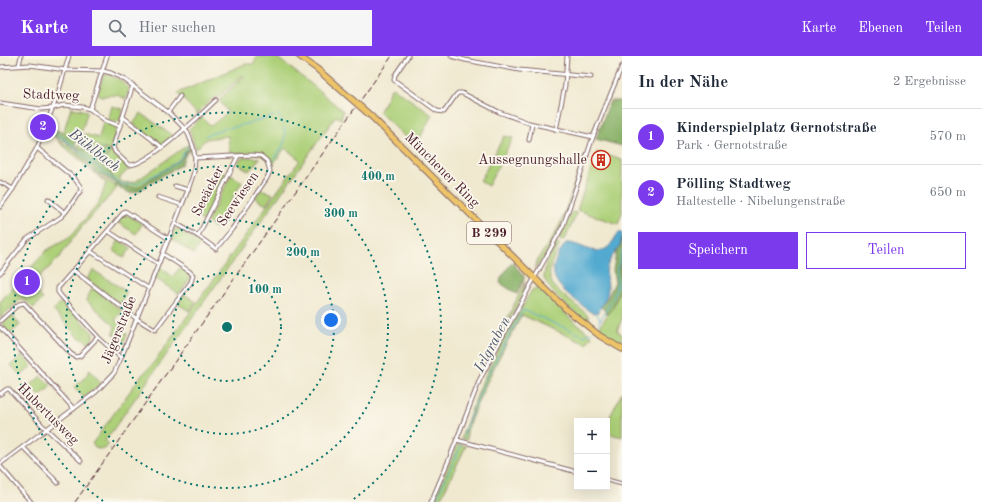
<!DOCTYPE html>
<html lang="de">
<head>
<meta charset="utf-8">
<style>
  :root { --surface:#fff; --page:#f6f6f7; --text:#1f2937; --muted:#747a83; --line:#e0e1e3; --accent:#7c3aed }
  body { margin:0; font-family:"Old Standard TT",serif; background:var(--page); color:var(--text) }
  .controls { position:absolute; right:12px; bottom:12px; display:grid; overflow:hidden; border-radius:0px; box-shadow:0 4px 16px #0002 }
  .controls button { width:36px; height:36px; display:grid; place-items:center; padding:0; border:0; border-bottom:1px solid var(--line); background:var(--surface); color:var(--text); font:20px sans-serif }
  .you { position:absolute; left:331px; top:264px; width:14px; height:14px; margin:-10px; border:3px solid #fff; border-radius:50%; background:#1a73e8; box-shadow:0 0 0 6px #1a73e833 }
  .badge { display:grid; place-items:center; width:26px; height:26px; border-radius:50%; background:var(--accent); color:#fff; font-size:13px; font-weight:700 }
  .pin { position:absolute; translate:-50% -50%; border:2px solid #fff; box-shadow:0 1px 4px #0006 }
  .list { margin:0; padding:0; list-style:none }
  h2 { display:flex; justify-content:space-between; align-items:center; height:52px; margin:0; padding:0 16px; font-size:17px }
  h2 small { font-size:13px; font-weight:400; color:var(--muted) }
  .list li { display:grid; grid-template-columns:26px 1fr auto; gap:12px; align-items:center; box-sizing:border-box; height:56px; padding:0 16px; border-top:1px solid var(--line) }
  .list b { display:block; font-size:15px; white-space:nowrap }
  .list p { margin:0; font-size:13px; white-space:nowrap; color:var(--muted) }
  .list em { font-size:13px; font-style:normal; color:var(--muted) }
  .actions { display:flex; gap:8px; padding:12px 16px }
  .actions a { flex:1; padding:9px 0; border:1px solid var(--accent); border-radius:0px; text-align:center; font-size:14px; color:var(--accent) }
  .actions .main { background:var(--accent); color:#fff }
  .icon { flex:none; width:22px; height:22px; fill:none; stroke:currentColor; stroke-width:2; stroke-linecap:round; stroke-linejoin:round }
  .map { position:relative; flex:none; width:622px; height:446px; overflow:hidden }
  header { display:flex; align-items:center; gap:24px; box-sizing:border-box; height:56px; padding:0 20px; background:var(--accent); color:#fff }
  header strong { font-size:19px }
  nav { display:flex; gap:22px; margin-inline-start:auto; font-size:14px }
  .search { width:280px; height:36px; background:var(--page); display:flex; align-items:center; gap:10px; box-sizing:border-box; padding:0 14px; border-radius:0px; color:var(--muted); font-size:15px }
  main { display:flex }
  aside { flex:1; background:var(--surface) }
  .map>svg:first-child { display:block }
  .green { fill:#add079; stroke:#7c7852 }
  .forest { fill:#8ab269; stroke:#6a684a }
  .water { fill:#53aad0; stroke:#4e647e }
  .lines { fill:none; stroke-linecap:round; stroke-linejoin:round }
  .stream { stroke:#53aad0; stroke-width:1 }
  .minor-casing { stroke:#846665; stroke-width:5 }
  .primary-casing { stroke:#846665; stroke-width:7 }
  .minor { stroke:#fff; stroke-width:3 }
  .primary { stroke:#eec469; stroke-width:5 }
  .rail { stroke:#4a1f2b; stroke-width:1; stroke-dasharray:6 3; stroke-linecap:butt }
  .primary-bridge-casing { stroke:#846665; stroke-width:7; stroke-linecap:butt }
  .primary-bridge { stroke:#eec469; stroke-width:5 }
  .ring { fill:none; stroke:#0f766e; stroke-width:2; stroke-dasharray:2 4 }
  .labels { text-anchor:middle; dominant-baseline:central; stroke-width:3.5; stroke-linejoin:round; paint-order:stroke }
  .shield { fill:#fbf7ec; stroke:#7f6065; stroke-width:1 }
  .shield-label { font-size:13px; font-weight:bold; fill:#4a1f2b }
  .street-label { font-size:14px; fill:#4a1f2b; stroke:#fbf7ec }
  .poi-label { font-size:14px; fill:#4a1f2b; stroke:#fbf7ec; text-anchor:end }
  .water-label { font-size:15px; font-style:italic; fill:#4e576d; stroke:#fbf7ec }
  .centre { fill:#0f766e; stroke:#fbf7ec; stroke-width:2 }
  .ring-label { font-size:12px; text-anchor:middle; font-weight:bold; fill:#0f766e; stroke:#fbf7ec; stroke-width:3.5; stroke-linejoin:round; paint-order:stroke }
</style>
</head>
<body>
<header>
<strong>Karte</strong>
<div class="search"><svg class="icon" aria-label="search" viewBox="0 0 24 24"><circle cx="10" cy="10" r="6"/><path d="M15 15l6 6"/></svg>Hier suchen</div>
<nav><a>Karte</a><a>Ebenen</a><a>Teilen</a></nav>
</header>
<main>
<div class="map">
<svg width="622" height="446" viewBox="0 0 622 446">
  <rect width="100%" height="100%" fill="#fbf7ec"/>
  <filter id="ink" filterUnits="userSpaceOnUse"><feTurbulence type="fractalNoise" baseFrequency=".025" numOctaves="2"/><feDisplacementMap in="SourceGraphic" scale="8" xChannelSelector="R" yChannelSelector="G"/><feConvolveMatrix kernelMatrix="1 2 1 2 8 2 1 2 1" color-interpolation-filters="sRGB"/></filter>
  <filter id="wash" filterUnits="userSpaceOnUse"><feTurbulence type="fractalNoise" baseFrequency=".012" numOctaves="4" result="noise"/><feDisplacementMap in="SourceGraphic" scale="16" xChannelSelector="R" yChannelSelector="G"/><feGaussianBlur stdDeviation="0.9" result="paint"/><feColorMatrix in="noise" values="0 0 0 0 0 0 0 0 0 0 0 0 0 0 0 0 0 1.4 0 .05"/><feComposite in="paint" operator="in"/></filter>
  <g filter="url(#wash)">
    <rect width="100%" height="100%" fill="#f0e9d0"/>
    <g class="green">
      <path d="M258,0H275L311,28L343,55L341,63L336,60L105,385L109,388L105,393H98L92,388L141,320L152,309L300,104L285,92L273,108C259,93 249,97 230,98L228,80L206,83L196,93L189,73L202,61L211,70L228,56L219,44L244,20H242L217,42L214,41L197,58L178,37L245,8H253Z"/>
      <path d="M108,18C113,20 128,28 129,33C129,36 127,40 126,43L117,39L102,40L98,38L103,20Z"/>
      <polygon points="392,31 432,59 420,82 415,82 411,86 379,56"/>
      <polygon points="112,50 123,53 120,64 117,66 108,64"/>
      <polygon points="71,52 79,53 86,55 87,58 79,83 63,77"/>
      <polygon points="141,57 173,80 163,88 159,88 133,68"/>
      <polygon points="103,66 115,70 116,74 110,95 89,88 83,94 78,91 84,78 99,82"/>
      <polygon points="504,80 513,82 488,130 480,125"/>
      <path d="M57,84C75,90 85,111 101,122C107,125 112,126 117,132L80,173L59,202L40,220L32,231L43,243L33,252L26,245L20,244L0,262V246L47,194L69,182L99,147L106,127Z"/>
      <polygon points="189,88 190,92 186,95 181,103 139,131 134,132 122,130 115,125 109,113 102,108 111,95 129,113 118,123 124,127 135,126"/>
      <polygon points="597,96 622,104 622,157 618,168 577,154"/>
      <polygon points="244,101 260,102 249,115 237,107 240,103"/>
      <path d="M584,101L585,102C572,140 562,181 535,213L537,205L557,174L565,155Z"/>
      <polygon points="214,111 227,119 203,165 194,159"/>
      <polygon points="231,119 242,126 215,172 207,166"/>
      <polygon points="261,133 273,138 266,149 255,142"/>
      <polygon points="573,156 576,157 576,159 565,183 561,185 559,182 571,157"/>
      <polygon points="125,159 130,160 142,168 136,178 117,166 122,160"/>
      <polygon points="175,172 177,172 201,188 193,198 171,182"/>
      <polygon points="119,184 131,192 124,202 113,194"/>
      <path d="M559,187V190C541,225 550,229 578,251C583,255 588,258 590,264L589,268C573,255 553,241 544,222L546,207L556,188Z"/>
      <path d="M622,204V263L617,275L622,278V290L598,274C606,259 618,247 621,229C622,218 617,217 622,204Z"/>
      <polygon points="160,211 173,221 180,211 190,218 189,224 179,238 155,222"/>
      <polygon points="93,214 127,236 120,248 87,223"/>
      <polygon points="525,226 524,236 501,280 498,282"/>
      <polygon points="93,231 122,255 115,264 124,271 123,275 127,278 124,286 113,277 115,270 86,244"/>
      <path d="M536,232L540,233L571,263L592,280L586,288L522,259C505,290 489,319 476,351C472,361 465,373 467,384L461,382L483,324L502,286L532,234Z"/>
      <polygon points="184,238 196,246 189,255 177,247"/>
      <polygon points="63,245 93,277 93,282 89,288 84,283 79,282 53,254"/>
      <polygon points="11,258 20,269 9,279 2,269 4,265"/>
      <polygon points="22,299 32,310 21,320 11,309"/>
      <polygon points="90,314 101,327 84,342 74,331 83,324"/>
      <polygon points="41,320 51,330 40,340 30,330"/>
      <polygon points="622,336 622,381 607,377 607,367"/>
      <polygon points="458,388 466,390 439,446 433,446"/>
    </g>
    <g class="forest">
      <polygon points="610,45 622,45 622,90 596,83"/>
      <polygon points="49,71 79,83 75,88 77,90 75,94 65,85 56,82 48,75"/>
      <polygon points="89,88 111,95 102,108 109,113 115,125 121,130 134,132 139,131 181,103 186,95 190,92 191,94 187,96 181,109 150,127 139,135 130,137 119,132 112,125 98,118 76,96 78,91 84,94"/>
      <polygon points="622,182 622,204 619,211 622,227 613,252 607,258 601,250 608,241 615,226 613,214 617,192"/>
      <polygon points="512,206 524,220 524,223 517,238 500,227 501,222"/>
    </g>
    <path class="water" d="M619,176L622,177C622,195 611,197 607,211C605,219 608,225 608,233C608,241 602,249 598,256L594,257L589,255C563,233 538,223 566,187C580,186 593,201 607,192C612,188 615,181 619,176Z"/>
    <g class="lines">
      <g class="stream">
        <polyline points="278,58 283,68"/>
        <polyline points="47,72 55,76 82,97 104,117 123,129 137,128 168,112 179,104 189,89"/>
        <polyline points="205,80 224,72 235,71 274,60"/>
        <path d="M273,104C281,94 288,86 284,72"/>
        <polyline points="596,256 600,264"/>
        <polyline points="597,270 614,240 617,228 617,213 622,194"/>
        <polyline points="464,381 465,373 487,320 523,254 584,280 592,276"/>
        <polyline points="435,446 461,390"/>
      </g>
    </g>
  </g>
  <g filter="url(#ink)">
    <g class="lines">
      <defs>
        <g id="minor">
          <polyline points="408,0 395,19 394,24 437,55 444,56 456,39 458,37 462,37 499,56 529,67 593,81"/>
          <polyline points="451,0 465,4 519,14 591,21"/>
          <polyline points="19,9 21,0"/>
          <polyline points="0,11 30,9 66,14 103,15 111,17 125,24 168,56 187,75 193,90 195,102 194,116 188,134 121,302 114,317 96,336 0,408"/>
          <path d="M133,29L113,91L115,96L129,109C147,110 202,58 216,44"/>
          <polyline points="0,47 41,53 53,52 64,49 82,51 90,53 106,65 120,70"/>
          <polyline points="90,53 107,0"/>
          <polyline points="168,56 180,40"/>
          <polyline points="123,61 162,91"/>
          <polyline points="556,74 565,29 567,0"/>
          <polyline points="529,84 532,68"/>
          <polyline points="0,126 13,133"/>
          <polyline points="175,130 188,134"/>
          <polyline points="158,141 182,149"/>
          <polyline points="48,143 65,157"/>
          <polyline points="0,151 13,133 37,92 57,41 69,0"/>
          <polyline points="175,167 198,180 216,193 232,173 267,122 270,115 267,105 261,100 252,99 195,102"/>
          <polyline points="108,175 158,208"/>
          <polyline points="198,180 238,100"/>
          <polyline points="90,195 148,232"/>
          <polyline points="73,214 137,263 155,274 191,226 193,219 189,215 163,198"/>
          <polyline points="0,217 27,183 61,161 68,153 81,134 80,130 74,122 37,92"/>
          <polyline points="0,265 19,248 24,247 71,298 76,301 80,300 98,281"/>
          <polyline points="0,271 74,353"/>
          <polyline points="121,302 98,281 61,240 58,236 58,232 125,155 169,183"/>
          <polyline points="0,338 7,333 9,333 41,368 81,405"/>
          <polyline points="457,384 577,416"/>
          <polyline points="23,391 58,427"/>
          <polyline points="0,410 31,446"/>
          <polyline points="607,424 622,428"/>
          <polyline points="431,446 450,401 480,323 500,285 563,170 593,81 622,10"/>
        </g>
        <g id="primary">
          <polyline points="299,0 317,13 347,39"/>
          <polyline points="371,60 566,253 600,280 622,293"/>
        </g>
      </defs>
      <use href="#minor" class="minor-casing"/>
      <use href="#primary" class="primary-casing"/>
      <use href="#minor" class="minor"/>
      <use href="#primary" class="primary"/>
      <polyline class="rail" points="75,446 392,0"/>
      <defs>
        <polyline id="primary-bridge" points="347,39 371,60"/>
      </defs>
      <use href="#primary-bridge" class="primary-bridge-casing"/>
      <use href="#primary-bridge" class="primary-bridge"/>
    </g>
  </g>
  <g class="ring">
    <circle cx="227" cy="271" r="54"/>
    <circle cx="227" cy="271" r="107"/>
    <circle cx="227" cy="271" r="161"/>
    <path d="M103 445A214 214 0 1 1 351 445"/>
  </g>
  <defs>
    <symbol id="building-ring" viewBox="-11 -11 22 22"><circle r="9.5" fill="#fbf7ec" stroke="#c8321e" stroke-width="1.5"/><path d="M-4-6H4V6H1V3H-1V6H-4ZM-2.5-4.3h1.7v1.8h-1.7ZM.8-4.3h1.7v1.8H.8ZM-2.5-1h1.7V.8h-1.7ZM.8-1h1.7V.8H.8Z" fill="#c8321e"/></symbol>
  </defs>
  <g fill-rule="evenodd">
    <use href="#building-ring" x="590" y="93" width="22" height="22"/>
  </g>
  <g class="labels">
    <rect class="shield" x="467" y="166" width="44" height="22" rx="3"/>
    <g class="shield-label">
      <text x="489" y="177">B 299</text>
    </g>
    <g class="street-label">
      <text transform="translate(51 39) rotate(2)">Stadtweg</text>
      <text transform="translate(442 114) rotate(45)">Münchener Ring</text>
      <text transform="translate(208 135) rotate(-63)">Seeäcker</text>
      <text transform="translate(238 143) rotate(-56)">Seewiesen</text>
      <text transform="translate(119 274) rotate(-68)">Jägerstraße</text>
      <text transform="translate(48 358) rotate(45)">Hubertusweg</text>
    </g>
    <g class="poi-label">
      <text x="587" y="104">Aussegnungshalle</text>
    </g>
    <g class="water-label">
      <text transform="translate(94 95) rotate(38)">Bühlbach</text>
      <text transform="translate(493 289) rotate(-62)">Irlgraben</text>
    </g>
  </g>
  <circle cx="227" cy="271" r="6" class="centre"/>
  <g class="ring-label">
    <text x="378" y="124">400 m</text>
    <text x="341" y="161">300 m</text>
    <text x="303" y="200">200 m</text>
    <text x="265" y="237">100 m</text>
  </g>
</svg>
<div class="controls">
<button>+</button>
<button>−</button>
</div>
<div class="you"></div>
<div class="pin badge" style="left:27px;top:226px">1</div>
<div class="pin badge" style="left:43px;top:71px">2</div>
</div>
<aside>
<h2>In der Nähe<small>2 Ergebnisse</small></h2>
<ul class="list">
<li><span class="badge">1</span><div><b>Kinderspielplatz Gernotstraße</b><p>Park · Gernotstraße</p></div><em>570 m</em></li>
<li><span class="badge">2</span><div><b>Pölling Stadtweg</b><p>Haltestelle · Nibelungenstraße</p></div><em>650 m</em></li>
</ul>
<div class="actions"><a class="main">Speichern</a><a>Teilen</a></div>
</aside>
</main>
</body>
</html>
